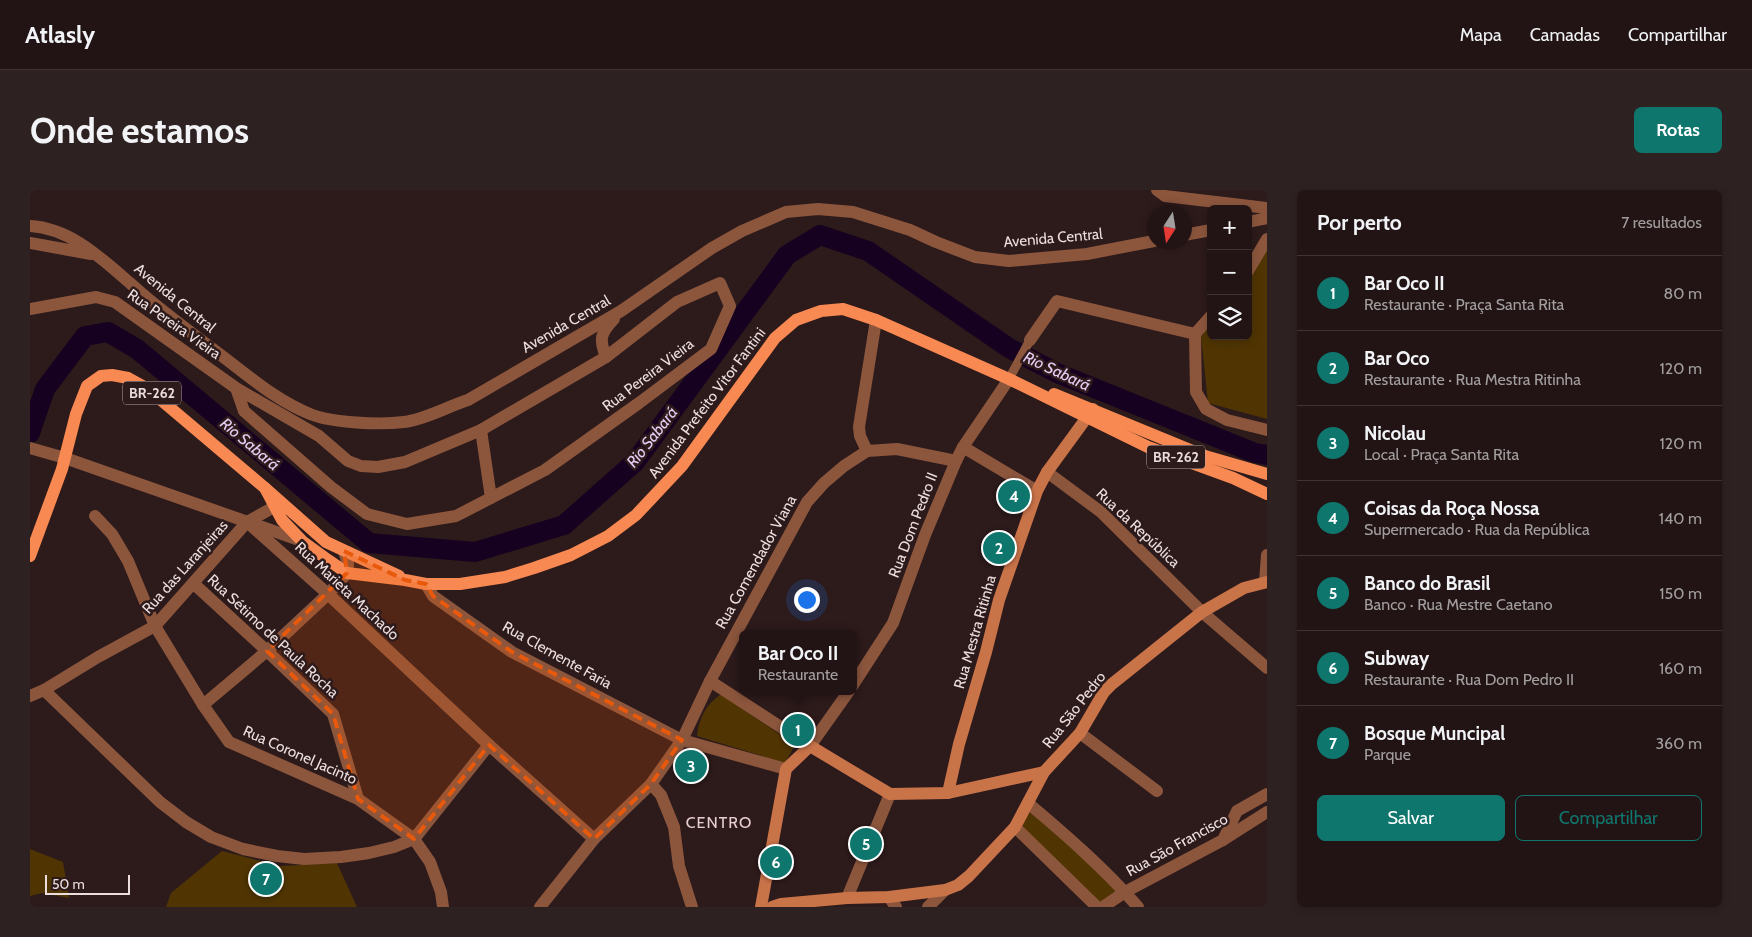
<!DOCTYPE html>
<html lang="pt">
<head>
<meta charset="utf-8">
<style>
  :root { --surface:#221414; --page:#2e2122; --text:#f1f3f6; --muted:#a29ea0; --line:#3f3334; --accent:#0f766e }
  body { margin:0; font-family:Cabin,sans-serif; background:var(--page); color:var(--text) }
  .controls { position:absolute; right:15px; top:15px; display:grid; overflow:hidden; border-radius:8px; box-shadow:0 2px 8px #0003 }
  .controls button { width:45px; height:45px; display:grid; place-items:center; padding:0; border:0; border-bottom:1px solid var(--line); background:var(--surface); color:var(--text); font:25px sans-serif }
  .compass { position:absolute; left:1117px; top:15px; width:45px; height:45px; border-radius:50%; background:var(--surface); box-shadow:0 2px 8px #0003; rotate:192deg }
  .scale { position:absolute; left:15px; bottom:12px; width:85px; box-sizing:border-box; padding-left:5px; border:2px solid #ecdede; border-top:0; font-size:14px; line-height:18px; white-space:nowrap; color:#ecdede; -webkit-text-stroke:4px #2d1a1b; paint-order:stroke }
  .you { position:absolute; left:776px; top:409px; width:18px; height:18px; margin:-12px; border:4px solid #fff; border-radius:50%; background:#1a73e8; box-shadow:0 0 0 8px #1a73e833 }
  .badge { display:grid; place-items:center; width:32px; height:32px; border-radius:50%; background:var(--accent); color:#fff; font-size:16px; font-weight:700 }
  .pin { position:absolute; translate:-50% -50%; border:2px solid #fff; box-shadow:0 1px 5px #0006 }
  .popup { position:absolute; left:709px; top:440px; width:118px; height:65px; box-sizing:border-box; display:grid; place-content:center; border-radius:8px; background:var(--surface); filter:drop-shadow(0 1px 4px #0005); font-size:16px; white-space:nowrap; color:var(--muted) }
  .popup b { font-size:19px; color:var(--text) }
  .popup::after { content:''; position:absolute; left:50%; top:100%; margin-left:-10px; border:10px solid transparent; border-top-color:var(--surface) }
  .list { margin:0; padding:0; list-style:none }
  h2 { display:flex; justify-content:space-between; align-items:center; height:65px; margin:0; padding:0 20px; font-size:21px }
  h2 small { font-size:16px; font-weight:400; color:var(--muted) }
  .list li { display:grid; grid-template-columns:32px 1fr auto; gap:15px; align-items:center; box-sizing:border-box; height:75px; padding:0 20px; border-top:1px solid var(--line) }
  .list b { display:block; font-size:19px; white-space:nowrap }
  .list p { margin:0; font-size:16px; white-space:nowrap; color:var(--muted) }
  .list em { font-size:16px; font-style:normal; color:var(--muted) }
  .actions { display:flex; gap:10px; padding:15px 20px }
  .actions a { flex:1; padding:11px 0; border:1px solid var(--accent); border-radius:8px; text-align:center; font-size:18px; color:var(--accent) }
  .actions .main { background:var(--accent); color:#fff }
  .icon { flex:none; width:28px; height:28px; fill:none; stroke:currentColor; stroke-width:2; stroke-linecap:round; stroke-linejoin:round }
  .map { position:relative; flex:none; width:1237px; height:717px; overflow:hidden; border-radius:8px }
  header { display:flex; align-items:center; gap:30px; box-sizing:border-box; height:70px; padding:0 25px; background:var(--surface); border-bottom:1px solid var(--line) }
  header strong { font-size:24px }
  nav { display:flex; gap:28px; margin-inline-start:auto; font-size:18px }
  .intro { display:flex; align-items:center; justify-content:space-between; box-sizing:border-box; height:120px; padding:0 30px }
  h1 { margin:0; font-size:35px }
  .button { padding:12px 22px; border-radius:8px; background:var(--accent); color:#fff; font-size:18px; font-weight:700 }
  main { display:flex; gap:30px; padding:0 30px }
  aside { flex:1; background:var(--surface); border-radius:8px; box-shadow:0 2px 8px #0003 }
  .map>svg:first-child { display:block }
  .green { fill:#503503 }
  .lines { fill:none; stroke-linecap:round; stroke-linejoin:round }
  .river { stroke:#170121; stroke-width:20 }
  .pedestrian { stroke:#8c563d; stroke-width:9 }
  .minor { stroke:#8c563d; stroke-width:12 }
  .secondary { stroke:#c97349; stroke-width:12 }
  .primary { stroke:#f98952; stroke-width:12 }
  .marked { fill:#e8590c; fill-opacity:0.2; stroke:#e8590c; stroke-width:4; stroke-dasharray:10 6; stroke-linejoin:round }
  .labels { text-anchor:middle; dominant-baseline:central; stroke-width:5; stroke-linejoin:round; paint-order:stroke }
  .shield { fill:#2d1a1b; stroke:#b3a3a4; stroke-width:1 }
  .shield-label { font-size:14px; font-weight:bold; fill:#ecdede }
  .street-label { font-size:15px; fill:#ecdede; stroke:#2d1a1b }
  .water-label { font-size:16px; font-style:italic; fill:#e7ccf4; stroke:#2d1a1b }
  .neighbourhood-label { font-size:16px; letter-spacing:1px; fill:#e9cecf; stroke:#2d1a1b }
</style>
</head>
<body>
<header>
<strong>Atlasly</strong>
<nav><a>Mapa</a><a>Camadas</a><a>Compartilhar</a></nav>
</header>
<div class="intro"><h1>Onde estamos</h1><a class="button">Rotas</a></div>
<main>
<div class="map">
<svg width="1237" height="717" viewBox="0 0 1237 717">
  <rect width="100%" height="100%" fill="#2d1a1b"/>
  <g class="green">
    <polygon points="1237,55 1237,229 1178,213 1171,146 1181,134 1181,146 1218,146 1218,87"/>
    <path d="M691,504L765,555L755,573L667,546C669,527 676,515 691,504Z"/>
    <polygon points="1002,620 1088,701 1070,716 988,634"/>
    <polygon points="0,659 33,672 39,708 12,703 0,706"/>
    <polygon points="192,661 250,676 307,673 327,717 136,717 141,703"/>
  </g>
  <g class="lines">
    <polyline class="river" points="0,243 15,199 55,146 78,142 107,159 339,353 445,362 534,335 605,272 757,65 790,45 838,61 979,158 1027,183 1225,263 1237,265"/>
    <polyline class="pedestrian" points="979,189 1000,150"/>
    <g class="minor">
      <polyline points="1127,0 1135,6 1237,18"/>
      <polyline points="1218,32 1237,28"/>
      <path d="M0,36C40,38 71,68 100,93C129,120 161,142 192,166C220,187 247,211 280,224C302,233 350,235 374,232C397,229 416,217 438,210L591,121L682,58L712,41L756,22L788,19L823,22L880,40L906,52L945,67L979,71L1057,64L1124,51"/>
      <polyline points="1154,45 1181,40"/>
      <polyline points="0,53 61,64"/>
      <polyline points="1218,81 1237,49"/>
      <polyline points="0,119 66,107 85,112 206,198 289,246 318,271 331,276 348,277 375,272 451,240 576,167 647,112 690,93 700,116 681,159 609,213 515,280 426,326 377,334 337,324 301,297 214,221 206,198"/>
      <polyline points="1181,126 1165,144 1166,202 1176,219 1197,230 1237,240"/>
      <polyline points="1000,150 1027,111 1165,144"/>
      <path d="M576,167C569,149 570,144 584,129"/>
      <polyline points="451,240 461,308"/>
      <polyline points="933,257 1007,301"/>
      <polyline points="0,258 35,268 272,351"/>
      <polyline points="837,261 830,246 829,237 846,130"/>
      <polyline points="1017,282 1071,322 1172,422 1237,478"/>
      <polyline points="65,326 82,344 98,371 125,436 173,515 199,552 328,609 384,649 400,672 411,702 413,717"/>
      <polyline points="217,332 298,404 459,555 564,649"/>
      <polyline points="1235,392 1237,365"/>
      <polyline points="163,393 237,461 303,524 328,609"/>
      <polyline points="396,394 403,406 482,462 652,550 756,579"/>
      <polyline points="680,491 780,556 819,501"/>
      <polyline points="823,495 863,433 895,345 926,271 933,257 979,189"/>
      <polyline points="14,500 130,612 156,632 181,647 213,659 247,666 274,669 311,667 339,663 364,657 384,649 459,555"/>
      <polyline points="0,506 14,500 68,467 125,436 217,332 244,317 255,317"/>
      <polyline points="173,515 237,461 298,404 317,383 318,374 314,361"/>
      <polyline points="1050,543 1127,601"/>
      <polyline points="621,594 631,605 644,637 649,676 662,717"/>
      <path d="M998,613C1036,645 1075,679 1108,717"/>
      <polyline points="985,637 1067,717"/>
      <polyline points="1193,650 1207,621 1237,604"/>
      <polyline points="859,707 866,717"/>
      <polyline points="817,708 860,604"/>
      <polyline points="510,717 564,649 621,594 652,550 680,491 777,312 794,293 814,276 837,261 867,259 926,271"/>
      <polyline points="898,717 915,700"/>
      <polyline points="1073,717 1095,702 1193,650 1237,622"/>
    </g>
    <g class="secondary">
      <polyline points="918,603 929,554 956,462 969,410 1007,301 1017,282 1063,219"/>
      <polyline points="731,717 756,579 780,556 860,604 918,603 1014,582"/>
      <polyline points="742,717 751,714 817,708 859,707 915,700 928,695 939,686 985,637 1014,582 1050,543 1074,502 1082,494 1172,422 1214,398 1237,392"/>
    </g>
    <g class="primary">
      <polyline points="1024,204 1175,266 1237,284"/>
      <polyline points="235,298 252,330 272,351 298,370 317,383 375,390 396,394 430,394 475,387 504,378 541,365 578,346 606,325 652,276 745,148 766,130 791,121 813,119 846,130 979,189 1118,257 1203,288 1237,304"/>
      <polyline points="0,366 32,279 46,224 57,196 71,186 82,185 98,188 118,199 235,298 296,352 369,386"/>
    </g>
  </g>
  <path class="marked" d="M314,361L375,390L396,394L403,406L482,462L652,550L621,594L564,649L459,555L384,649L328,609L303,524L237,461L317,383Z"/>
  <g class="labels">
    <g class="shield">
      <rect x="93" y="191.5" width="58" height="23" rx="4"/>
      <rect x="1117" y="255.5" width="58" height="23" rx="4"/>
    </g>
    <g class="shield-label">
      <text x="122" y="203">BR-262</text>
      <text x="1146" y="267">BR-262</text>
    </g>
    <g class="street-label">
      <text transform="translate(1023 48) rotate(-5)">Avenida Central</text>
      <text transform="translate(145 108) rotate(39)">Avenida Central</text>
      <text transform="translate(144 134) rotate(35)">Rua Pereira Vieira</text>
      <text transform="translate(536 134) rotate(-30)">Avenida Central</text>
      <text transform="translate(618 185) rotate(-37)">Rua Pereira Vieira</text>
      <text transform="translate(677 213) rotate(-53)">Avenida Prefeito Vitor Fantini</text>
      <text transform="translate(883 335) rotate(-69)">Rua Dom Pedro II</text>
      <text transform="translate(1108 338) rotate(43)">Rua da República</text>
      <text transform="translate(726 372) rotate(-61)">Rua Comendador Viana</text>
      <text transform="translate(155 377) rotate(-48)">Rua das Laranjeiras</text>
      <text transform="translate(317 401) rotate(43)">Rua Marieta Machado</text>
      <text transform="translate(945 442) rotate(-74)">Rua Mestra Ritinha</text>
      <text transform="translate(243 446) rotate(43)">Rua Sétimo de Paula Rocha</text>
      <text transform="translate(527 465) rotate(29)">Rua Clemente Faria</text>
      <text transform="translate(1044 520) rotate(-52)">Rua São Pedro</text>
      <text transform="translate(270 565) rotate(24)">Rua Coronel Jacinto</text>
      <text transform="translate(1147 655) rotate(-29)">Rua São Francisco</text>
    </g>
    <g class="water-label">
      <text transform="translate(1027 181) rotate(25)">Rio Sabará</text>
      <text transform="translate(622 247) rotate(-52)">Rio Sabará</text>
      <text transform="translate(220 254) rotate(40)">Rio Sabará</text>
    </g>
    <g class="neighbourhood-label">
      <text x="689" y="632">CENTRO</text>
    </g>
  </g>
</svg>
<div class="controls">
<button>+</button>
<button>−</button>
<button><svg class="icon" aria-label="layers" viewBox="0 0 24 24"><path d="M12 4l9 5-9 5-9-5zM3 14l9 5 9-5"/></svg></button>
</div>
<svg class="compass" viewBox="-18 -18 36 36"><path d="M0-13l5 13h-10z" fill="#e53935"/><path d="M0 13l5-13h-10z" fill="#a29ea0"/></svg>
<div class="scale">50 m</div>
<div class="you"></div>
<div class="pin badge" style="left:768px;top:540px">1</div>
<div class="popup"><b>Bar Oco II</b>Restaurante</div>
<div class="pin badge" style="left:969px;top:358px">2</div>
<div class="pin badge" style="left:661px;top:576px">3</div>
<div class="pin badge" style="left:984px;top:306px">4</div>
<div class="pin badge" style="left:836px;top:654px">5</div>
<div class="pin badge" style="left:746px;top:672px">6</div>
<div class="pin badge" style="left:236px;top:689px">7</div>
</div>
<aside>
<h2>Por perto<small>7 resultados</small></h2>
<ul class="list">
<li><span class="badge">1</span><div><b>Bar Oco II</b><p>Restaurante · Praça Santa Rita</p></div><em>80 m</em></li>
<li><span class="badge">2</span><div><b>Bar Oco</b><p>Restaurante · Rua Mestra Ritinha</p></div><em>120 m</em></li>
<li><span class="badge">3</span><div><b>Nicolau</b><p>Local · Praça Santa Rita</p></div><em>120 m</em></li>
<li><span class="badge">4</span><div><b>Coisas da Roça Nossa</b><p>Supermercado · Rua da República</p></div><em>140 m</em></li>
<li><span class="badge">5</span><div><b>Banco do Brasil</b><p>Banco · Rua Mestre Caetano</p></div><em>150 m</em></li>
<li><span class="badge">6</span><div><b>Subway</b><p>Restaurante · Rua Dom Pedro II</p></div><em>160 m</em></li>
<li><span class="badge">7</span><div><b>Bosque Muncipal</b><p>Parque</p></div><em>360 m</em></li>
</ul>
<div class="actions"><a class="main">Salvar</a><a>Compartilhar</a></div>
</aside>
</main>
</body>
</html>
